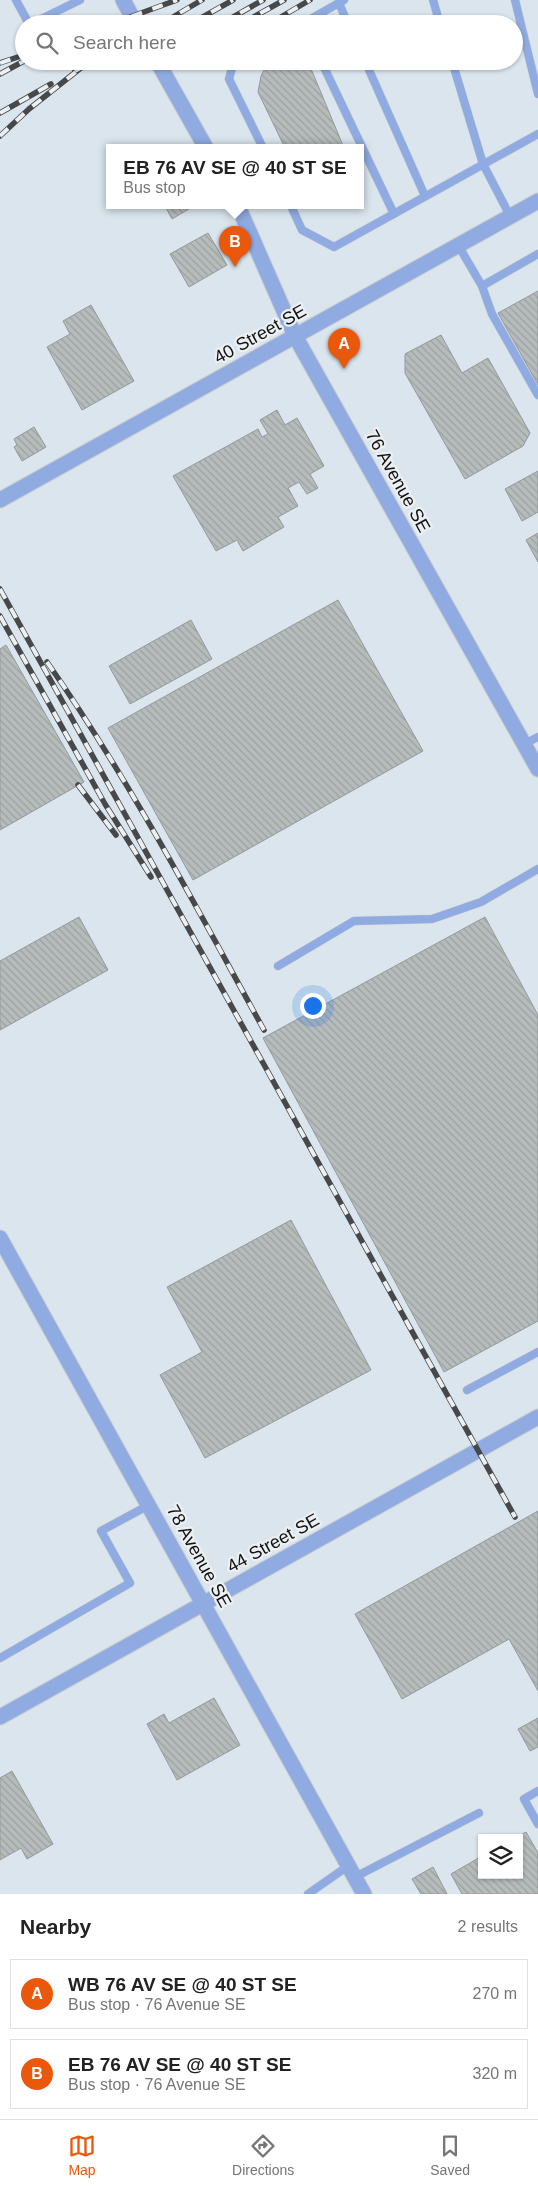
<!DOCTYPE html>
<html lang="en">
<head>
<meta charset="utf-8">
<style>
  :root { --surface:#fff; --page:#f6f6f6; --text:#222; --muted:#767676; --line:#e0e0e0; --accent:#ea580c }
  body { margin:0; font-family:Helvetica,sans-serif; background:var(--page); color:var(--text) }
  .controls { position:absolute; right:15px; bottom:15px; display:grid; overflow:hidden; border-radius:0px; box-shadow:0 1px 4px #0004 }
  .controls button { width:45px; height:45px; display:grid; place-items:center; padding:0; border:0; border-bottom:1px solid var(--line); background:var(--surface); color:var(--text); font:25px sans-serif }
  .you { position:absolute; left:312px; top:1005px; width:18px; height:18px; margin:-12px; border:4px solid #fff; border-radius:50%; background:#1a73e8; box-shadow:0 0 0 8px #1a73e833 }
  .badge { display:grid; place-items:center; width:32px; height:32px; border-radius:50%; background:var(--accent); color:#fff; font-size:16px; font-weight:700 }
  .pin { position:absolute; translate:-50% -41px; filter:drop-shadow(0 1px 2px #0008) }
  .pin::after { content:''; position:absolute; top:26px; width:18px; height:15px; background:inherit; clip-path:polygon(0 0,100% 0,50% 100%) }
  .popup { position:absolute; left:106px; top:144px; width:258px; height:65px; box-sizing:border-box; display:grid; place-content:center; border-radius:0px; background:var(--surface); filter:drop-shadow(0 1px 4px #0005); font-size:16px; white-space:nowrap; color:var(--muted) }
  .popup b { font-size:19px; color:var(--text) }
  .popup::after { content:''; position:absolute; left:50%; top:100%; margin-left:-10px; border:10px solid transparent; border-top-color:var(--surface) }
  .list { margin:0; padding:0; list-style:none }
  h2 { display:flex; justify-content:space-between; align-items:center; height:65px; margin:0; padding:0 20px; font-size:21px }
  h2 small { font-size:16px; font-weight:400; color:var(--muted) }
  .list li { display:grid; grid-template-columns:32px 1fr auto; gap:15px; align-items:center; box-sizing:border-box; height:70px; margin:0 10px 10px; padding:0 10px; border:1px solid var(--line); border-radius:0px }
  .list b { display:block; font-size:19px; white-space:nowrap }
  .list p { margin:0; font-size:16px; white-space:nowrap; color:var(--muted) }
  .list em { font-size:16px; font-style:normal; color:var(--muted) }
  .icon { flex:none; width:28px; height:28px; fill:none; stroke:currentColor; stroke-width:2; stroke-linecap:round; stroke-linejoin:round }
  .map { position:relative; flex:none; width:538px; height:1894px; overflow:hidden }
  .search { position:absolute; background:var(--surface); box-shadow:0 1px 4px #0004; left:15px; right:15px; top:15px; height:55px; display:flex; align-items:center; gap:12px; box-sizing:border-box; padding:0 18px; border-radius:28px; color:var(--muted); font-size:19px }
  .sheet { height:225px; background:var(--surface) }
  nav { display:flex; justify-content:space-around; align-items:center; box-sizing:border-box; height:70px; border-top:1px solid var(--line); background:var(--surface); font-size:14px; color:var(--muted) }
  nav a { display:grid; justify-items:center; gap:2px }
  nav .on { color:var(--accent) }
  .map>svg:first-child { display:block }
  .built { fill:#dae5ed; fill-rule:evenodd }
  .building { fill:url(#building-back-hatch); stroke:#95999b }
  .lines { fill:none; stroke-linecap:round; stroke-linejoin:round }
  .service-casing { stroke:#c9ccce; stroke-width:9 }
  .minor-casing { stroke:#c9ccce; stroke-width:17 }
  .service { stroke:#8fabe2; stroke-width:8 }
  .minor { stroke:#8fabe2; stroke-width:15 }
  .rail-casing { stroke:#464849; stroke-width:5.5 }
  .rail { stroke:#ecf0f2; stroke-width:4; stroke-dasharray:11; stroke-linecap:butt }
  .labels { text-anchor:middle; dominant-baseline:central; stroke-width:4.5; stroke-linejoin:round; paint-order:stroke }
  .street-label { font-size:18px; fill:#101112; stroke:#ecf0f2 }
</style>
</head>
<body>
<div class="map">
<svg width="538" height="1894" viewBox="0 0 538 1894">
  <defs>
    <pattern id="building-back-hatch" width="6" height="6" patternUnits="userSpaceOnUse" patternTransform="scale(1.25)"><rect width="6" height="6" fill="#b6bbbc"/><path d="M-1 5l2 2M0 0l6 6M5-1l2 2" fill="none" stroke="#9ba0a1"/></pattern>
  </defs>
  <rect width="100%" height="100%" fill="#ecf0f2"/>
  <path class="built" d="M0,0H538V1894H0ZM24,24H514V61H24ZM110,148H360V206H110ZM482,1838H519V1875H482Z"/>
  <g class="building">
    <polygon points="272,61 298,61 312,71 344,148 285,148 258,92 261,76 267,64"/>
    <polygon points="165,206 194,206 172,219"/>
    <polygon points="208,233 227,265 189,287 170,254"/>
    <polygon points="538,291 538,385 498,313"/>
    <polygon points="91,305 134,381 82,410 47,347 70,334 63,321"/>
    <polygon points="441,335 462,373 488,358 530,433 523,446 465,479 405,373 405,354"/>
    <polygon points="277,410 285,425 297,418 324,466 310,474 318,488 307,494 299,482 288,488 298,506 278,517 284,527 243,551 237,540 216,551 173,476 258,429 262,437 268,434 260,420"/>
    <polygon points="34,427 46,447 22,461 14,447 17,445 14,439"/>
    <polygon points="538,471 538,512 522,521 505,489"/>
    <polygon points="538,533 538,562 526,540"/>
    <polygon points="338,600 423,751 193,880 108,728"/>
    <polygon points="191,620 212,659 130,704 109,666"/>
    <polygon points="6,645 84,782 0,830 0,649"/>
    <polygon points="79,917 108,970 0,1030 0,961"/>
    <polygon points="485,917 538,1015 538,1321 444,1372 263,1038"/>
    <polygon points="291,1220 371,1370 205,1458 160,1375 202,1352 167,1287"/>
    <polygon points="538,1511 538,1691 509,1639 402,1699 355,1614"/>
    <polygon points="214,1698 240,1745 177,1780 147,1724 164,1714 169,1723"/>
    <polygon points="538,1718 538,1747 530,1751 518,1729"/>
    <polygon points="12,1771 53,1844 27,1859 21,1848 0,1860 0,1778"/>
    <polygon points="526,1832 538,1853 538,1894 462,1894 451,1874 482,1856 482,1875 519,1875 519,1838 515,1838"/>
    <polygon points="433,1867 447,1894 421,1894 412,1879"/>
  </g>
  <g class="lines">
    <defs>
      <g id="service">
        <polyline points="16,0 29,24"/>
        <polyline points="433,0 440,24"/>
        <polyline points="515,0 538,94"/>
        <polyline points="339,3 348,24"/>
        <polyline points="31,24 80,0"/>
        <polyline points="302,24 344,0"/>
        <polyline points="234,61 229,79 263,148"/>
        <polyline points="321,61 394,214"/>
        <polyline points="365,61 425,196"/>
        <polyline points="452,61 483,164 510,216"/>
        <polyline points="291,206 302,230 334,247 538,134"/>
        <polyline points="458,245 482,286 538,254"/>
        <polyline points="482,286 492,314 538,395"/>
        <polyline points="524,744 538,737"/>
        <polyline points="278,966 354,921 432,919 481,902 538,869"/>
        <polyline points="467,1390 538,1352"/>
        <polyline points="0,1658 130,1583 101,1531 149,1505"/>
        <polyline points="538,1791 524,1799 538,1824"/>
        <polyline points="355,1877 479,1813"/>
        <polyline points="308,1894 348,1866"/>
      </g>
      <g id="minor">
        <polyline points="123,0 136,24"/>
        <polyline points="157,61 206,148"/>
        <polyline points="238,206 295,336 538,769"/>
        <polyline points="0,500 538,201"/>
        <polyline points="0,1238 364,1894"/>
        <polyline points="0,1717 538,1417"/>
      </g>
    </defs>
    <use href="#service" class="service-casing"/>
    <use href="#minor" class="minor-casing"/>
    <use href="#service" class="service"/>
    <use href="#minor" class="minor"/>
    <defs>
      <g id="rail">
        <polyline points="192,23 233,0"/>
        <polyline points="111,24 177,0"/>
        <polyline points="161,24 202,0"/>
        <polyline points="221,24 263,0"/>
        <polyline points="241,24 284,0"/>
        <polyline points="269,24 310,0"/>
        <polyline points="0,63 24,55"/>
        <polyline points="75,71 93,61"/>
        <polyline points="0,74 24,61"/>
        <polyline points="0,113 51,84"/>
        <polyline points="0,136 29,109 82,67"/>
        <polyline points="0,589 515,1517"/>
        <polyline points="0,616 105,804 151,877"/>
        <path d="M47,662C129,779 195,905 264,1030"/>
        <polyline points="78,785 116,835"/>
      </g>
    </defs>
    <use href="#rail" class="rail-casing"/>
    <use href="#rail" class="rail"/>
  </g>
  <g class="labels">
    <g class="street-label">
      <text transform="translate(260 334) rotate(-29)">40 Street SE</text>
      <text transform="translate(398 481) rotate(61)">76 Avenue SE</text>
      <text transform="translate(273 1543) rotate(-29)">44 Street SE</text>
      <text transform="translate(199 1556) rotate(61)">78 Avenue SE</text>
    </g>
  </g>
</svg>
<div class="controls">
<button><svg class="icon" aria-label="layers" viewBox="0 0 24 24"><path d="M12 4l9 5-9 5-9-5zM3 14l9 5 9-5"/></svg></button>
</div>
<div class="you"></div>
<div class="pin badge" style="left:344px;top:369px">A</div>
<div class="pin badge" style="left:235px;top:267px">B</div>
<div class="popup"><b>EB 76 AV SE @ 40 ST SE</b>Bus stop</div>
<div class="search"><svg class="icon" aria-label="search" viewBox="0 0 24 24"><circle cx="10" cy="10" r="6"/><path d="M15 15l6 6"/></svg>Search here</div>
</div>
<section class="sheet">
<h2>Nearby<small>2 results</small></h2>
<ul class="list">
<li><span class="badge">A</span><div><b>WB 76 AV SE @ 40 ST SE</b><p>Bus stop · 76 Avenue SE</p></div><em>270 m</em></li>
<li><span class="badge">B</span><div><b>EB 76 AV SE @ 40 ST SE</b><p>Bus stop · 76 Avenue SE</p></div><em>320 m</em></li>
</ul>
</section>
<nav>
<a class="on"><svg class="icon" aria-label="map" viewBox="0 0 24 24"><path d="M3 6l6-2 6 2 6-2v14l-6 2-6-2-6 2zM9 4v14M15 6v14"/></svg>Map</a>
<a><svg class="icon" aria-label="directions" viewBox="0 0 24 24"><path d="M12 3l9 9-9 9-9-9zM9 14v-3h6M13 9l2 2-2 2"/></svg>Directions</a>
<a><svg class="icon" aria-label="saved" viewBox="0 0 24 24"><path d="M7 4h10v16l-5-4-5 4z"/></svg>Saved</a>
</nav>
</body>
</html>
